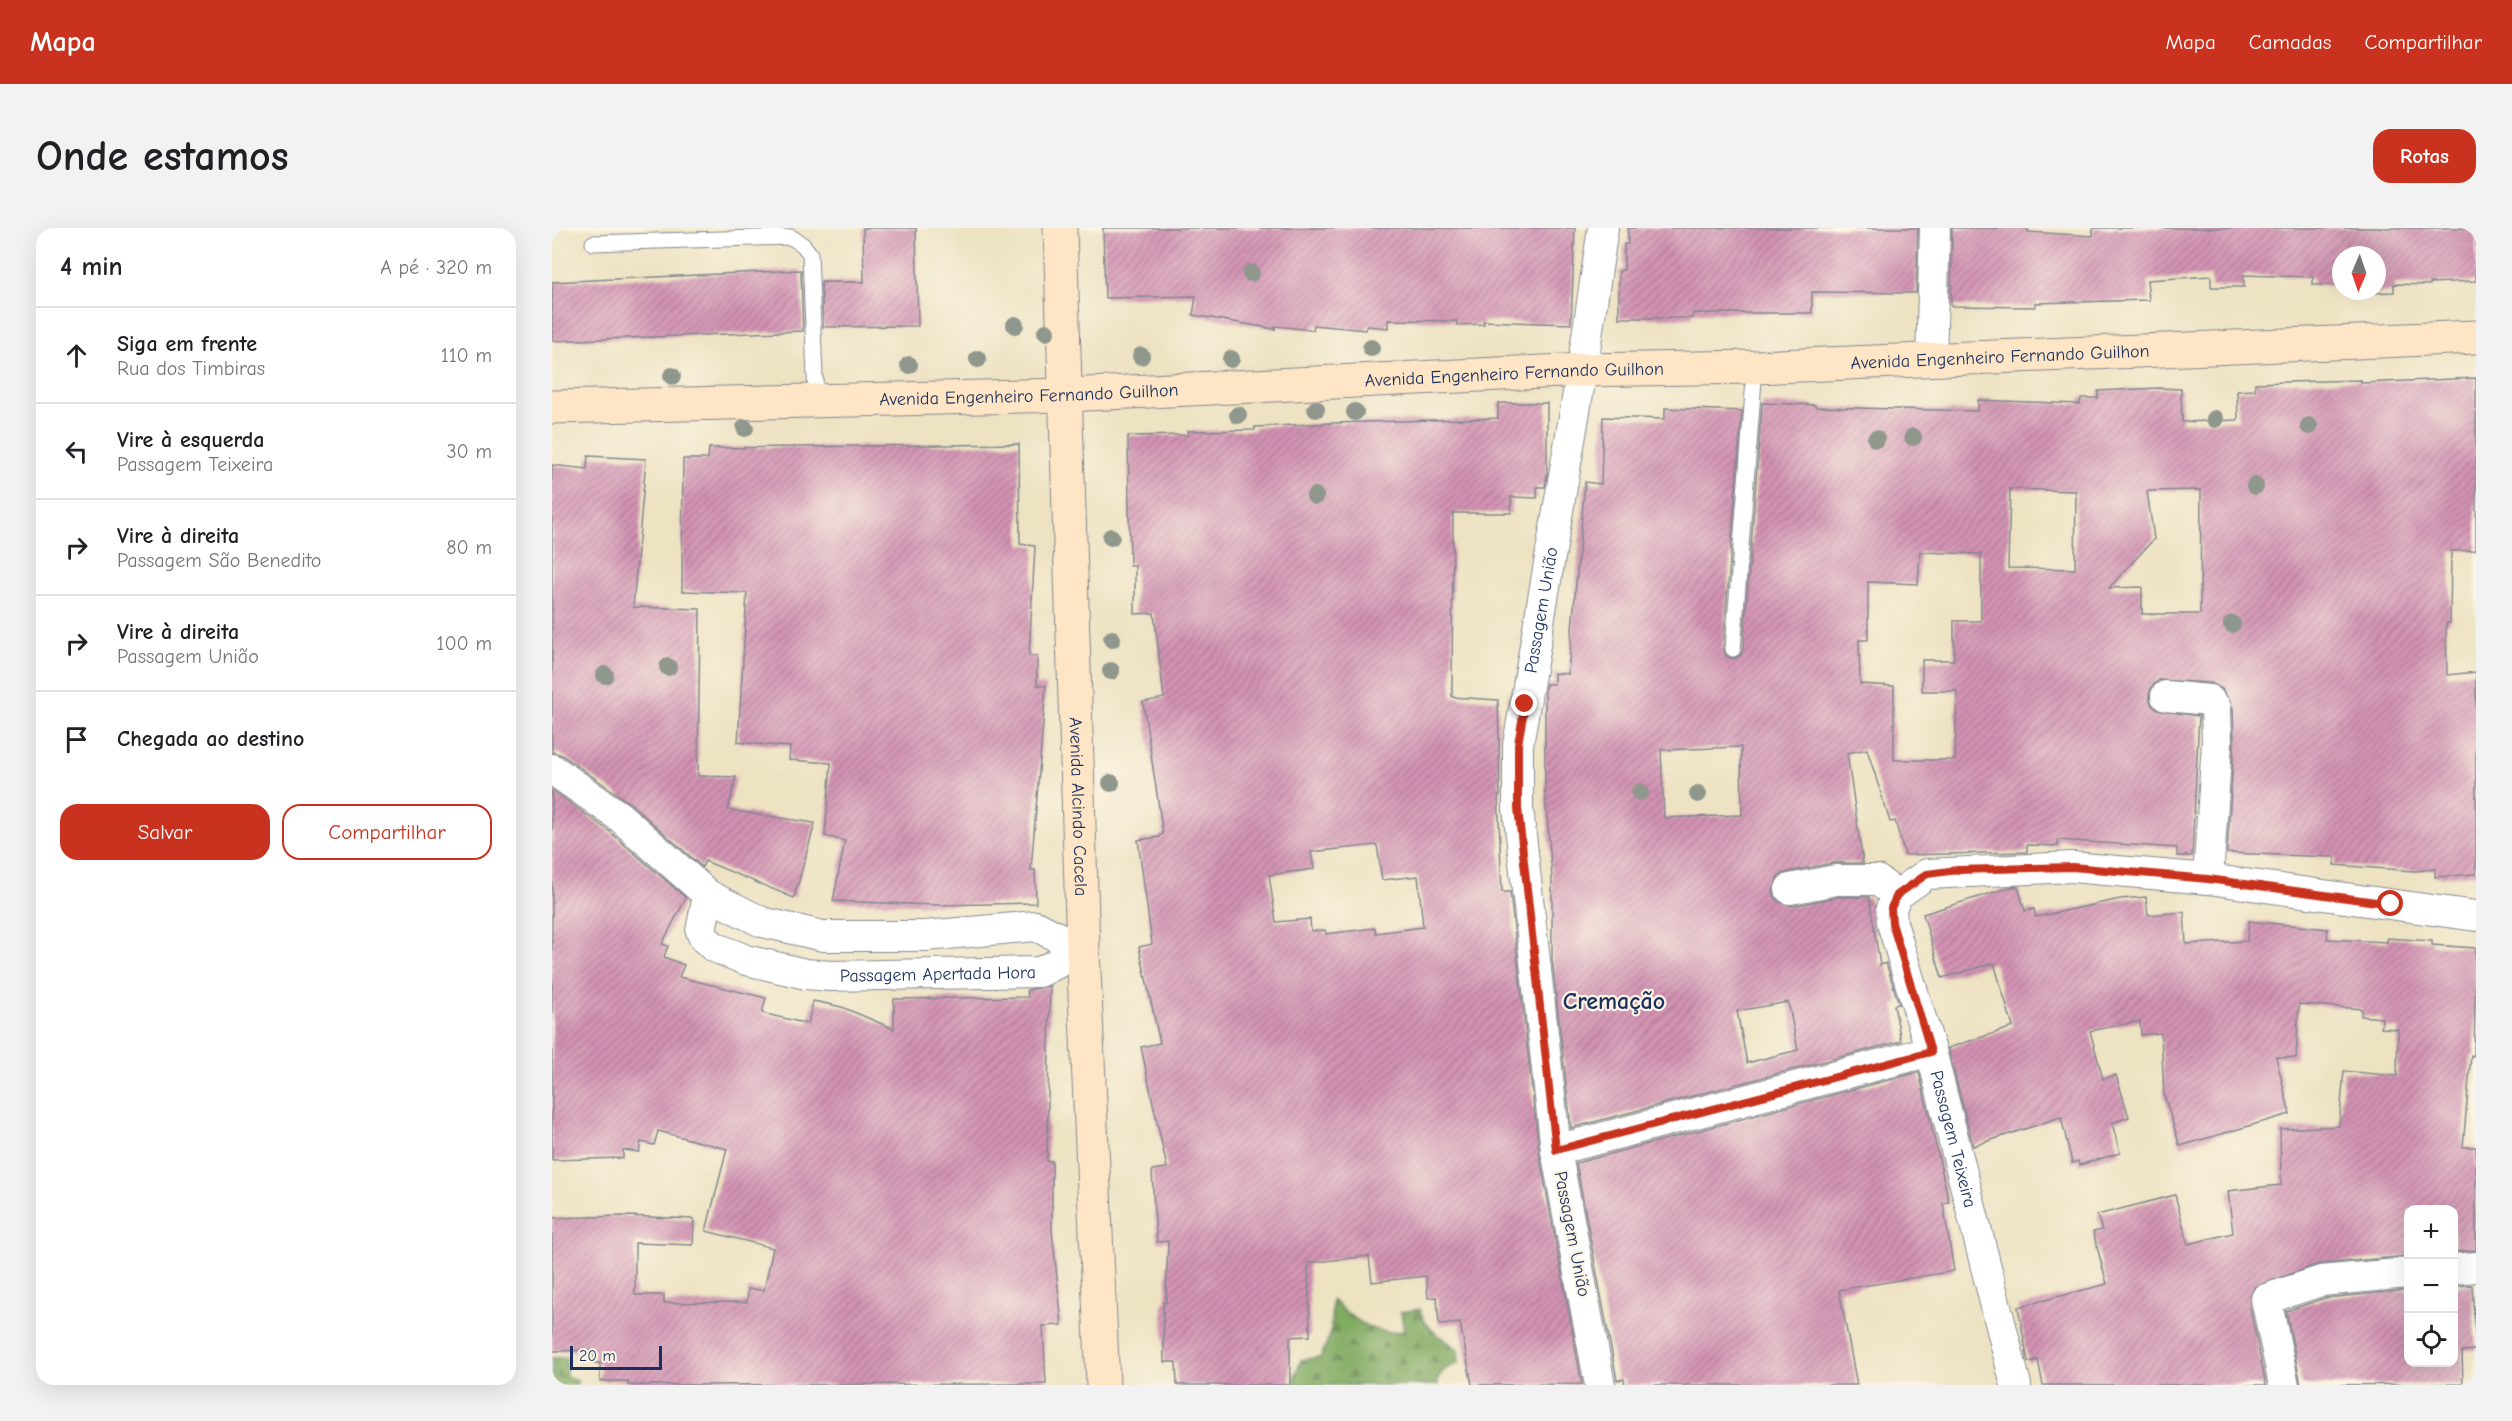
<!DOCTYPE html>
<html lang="pt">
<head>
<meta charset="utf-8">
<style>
  :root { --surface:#fff; --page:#f2f2f2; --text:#202124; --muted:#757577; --line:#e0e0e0; --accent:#c8321e }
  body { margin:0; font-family:"Comic Neue",sans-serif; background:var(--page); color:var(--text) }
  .controls { position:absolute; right:18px; bottom:18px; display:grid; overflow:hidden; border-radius:12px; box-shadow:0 6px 24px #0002 }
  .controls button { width:54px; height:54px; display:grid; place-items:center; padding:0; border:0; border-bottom:2px solid var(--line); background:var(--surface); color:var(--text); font:30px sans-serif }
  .compass { position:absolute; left:1780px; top:18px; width:54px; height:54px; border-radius:50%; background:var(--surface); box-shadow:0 6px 24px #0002; rotate:182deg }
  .scale { position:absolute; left:18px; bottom:15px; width:92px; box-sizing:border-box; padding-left:6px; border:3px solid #1b2f5e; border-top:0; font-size:16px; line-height:21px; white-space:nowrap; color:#1b2f5e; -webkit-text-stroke:4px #fcf5e5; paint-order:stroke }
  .stop { position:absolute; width:18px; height:18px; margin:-14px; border:4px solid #c8321e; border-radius:50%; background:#fff }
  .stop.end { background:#c8321e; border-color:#fff; box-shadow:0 2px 6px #0008 }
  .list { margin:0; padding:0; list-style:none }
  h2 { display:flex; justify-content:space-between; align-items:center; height:78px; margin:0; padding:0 24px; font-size:26px }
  h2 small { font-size:20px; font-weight:400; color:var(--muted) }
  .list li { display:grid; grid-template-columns:39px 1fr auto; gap:18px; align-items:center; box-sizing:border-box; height:96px; padding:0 24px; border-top:2px solid var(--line) }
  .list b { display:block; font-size:22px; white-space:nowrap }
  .list p { margin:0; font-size:20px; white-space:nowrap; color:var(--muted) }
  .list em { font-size:20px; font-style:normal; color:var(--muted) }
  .actions { display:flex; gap:12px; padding:18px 24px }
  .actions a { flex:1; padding:14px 0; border:2px solid var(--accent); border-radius:18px; text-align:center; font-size:21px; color:var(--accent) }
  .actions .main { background:var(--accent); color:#fff }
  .icon { flex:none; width:33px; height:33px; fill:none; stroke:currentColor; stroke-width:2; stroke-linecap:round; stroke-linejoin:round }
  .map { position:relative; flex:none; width:1924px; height:1157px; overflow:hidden; border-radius:18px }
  header { display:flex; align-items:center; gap:36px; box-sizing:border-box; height:84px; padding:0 30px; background:var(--accent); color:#fff }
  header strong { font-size:28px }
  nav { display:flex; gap:33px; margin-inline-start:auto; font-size:21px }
  .intro { display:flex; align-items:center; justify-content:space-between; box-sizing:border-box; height:144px; padding:0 36px }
  h1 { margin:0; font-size:42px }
  .button { padding:15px 27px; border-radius:18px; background:var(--accent); color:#fff; font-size:21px; font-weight:700 }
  main { display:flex; gap:36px; padding:0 36px }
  aside { flex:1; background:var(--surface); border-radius:18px; box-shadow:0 6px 24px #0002 }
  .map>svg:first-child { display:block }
  .forest { fill:url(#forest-firs); stroke:#4e6c60; stroke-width:1.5 }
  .building { fill:url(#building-hatch); fill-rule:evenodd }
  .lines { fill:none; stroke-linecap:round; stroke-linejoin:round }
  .service-casing { stroke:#848890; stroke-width:17 }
  .minor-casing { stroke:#848890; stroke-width:32 }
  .secondary-casing { stroke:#848890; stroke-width:35 }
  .service { stroke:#fff; stroke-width:15 }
  .minor { stroke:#fff; stroke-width:30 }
  .secondary { stroke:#fde5c5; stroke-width:33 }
  .tree { fill:#90988e }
  .route { stroke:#c8321e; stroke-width:8 }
  .labels { text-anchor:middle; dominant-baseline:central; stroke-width:4.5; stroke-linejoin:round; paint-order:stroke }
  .street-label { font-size:18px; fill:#1b2f5e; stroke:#fcf5e5 }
  .district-label { font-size:24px; font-weight:bold; fill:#1b2f5e; stroke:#fcf5e5 }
</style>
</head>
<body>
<header>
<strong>Mapa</strong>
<nav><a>Mapa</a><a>Camadas</a><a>Compartilhar</a></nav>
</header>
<div class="intro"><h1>Onde estamos</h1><a class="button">Rotas</a></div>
<main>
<aside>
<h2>4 min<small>A pé · 320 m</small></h2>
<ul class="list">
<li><svg class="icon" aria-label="ahead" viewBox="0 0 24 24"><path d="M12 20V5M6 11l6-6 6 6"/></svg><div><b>Siga em frente</b><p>Rua dos Timbiras</p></div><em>110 m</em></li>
<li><svg class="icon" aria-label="left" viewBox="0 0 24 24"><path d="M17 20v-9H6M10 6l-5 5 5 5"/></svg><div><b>Vire à esquerda</b><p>Passagem Teixeira</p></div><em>30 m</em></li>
<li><svg class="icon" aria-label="right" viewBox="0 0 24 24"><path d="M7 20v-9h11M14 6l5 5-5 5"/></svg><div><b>Vire à direita</b><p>Passagem São Benedito</p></div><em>80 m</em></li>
<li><svg class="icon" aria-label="right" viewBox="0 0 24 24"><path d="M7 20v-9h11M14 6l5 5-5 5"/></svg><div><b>Vire à direita</b><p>Passagem União</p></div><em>100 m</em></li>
<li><svg class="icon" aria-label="arrive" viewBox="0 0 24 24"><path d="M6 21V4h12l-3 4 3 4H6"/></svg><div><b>Chegada ao destino</b></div></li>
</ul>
<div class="actions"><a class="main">Salvar</a><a>Compartilhar</a></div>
</aside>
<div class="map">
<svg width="1924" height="1157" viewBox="0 0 1924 1157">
  <defs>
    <pattern id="forest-firs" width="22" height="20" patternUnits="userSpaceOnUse" patternTransform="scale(1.5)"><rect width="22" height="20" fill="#81aa62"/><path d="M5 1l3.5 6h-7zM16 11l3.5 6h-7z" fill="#698b54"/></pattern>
    <pattern id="building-hatch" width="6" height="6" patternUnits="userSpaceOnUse" patternTransform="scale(1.5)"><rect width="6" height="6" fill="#d393b3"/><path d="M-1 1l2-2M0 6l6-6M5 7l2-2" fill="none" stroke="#aa7895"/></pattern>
  </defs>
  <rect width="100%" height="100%" fill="#fcf5e5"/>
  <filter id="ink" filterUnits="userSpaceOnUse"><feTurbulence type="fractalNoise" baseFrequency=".0167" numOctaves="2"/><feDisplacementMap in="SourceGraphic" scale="12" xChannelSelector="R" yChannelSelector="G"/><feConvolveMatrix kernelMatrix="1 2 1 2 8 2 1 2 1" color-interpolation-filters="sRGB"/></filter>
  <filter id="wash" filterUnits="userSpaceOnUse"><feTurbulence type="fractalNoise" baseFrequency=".008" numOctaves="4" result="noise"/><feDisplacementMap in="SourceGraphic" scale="24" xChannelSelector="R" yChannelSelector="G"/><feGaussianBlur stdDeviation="1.35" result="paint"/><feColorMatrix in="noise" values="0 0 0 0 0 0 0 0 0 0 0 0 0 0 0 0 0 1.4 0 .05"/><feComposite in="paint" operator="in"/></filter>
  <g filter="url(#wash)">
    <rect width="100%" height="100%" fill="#ede2c2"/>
    <g class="forest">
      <path d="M780,1072C802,1091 821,1109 852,1103L849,1084L868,1081C873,1103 890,1108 906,1122L907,1134L893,1141L885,1151L886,1157H744L743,1148L749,1132L769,1129L779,1104Z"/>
      <polygon points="14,1129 14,1148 25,1153 24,1157 0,1157 0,1130"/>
    </g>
    <g id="blocks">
      <g class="building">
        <polygon points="311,0 364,0 366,98 271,99 269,54 312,54"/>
        <polygon points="551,0 1023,0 1019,96 931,93 932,96 905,97 905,93 836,92 836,100 815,98 814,102 762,97 761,102 723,98 723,101 641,87 644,68 553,70"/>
        <polygon points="1076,0 1366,0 1364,65 1260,64 1260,85 1141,85 1140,90 1067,90 1067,43 1072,42 1072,16 1076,16"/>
        <polygon points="1400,0 1476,0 1476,4 1541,8 1541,0 1924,0 1924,53 1878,55 1878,57 1842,56 1842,64 1816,65 1825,63 1825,27 1789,27 1789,57 1761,57 1761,49 1691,47 1692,59 1659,59 1659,48 1595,52 1597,72 1483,75 1483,79 1399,78"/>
        <polygon points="249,42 251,103 0,113 0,54"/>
        <path d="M1924,150V322L1899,323L1898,395H1894L1895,447L1924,444V646L1883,649V641L1862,643L1782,637L1783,629L1675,625L1682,516L1681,480L1670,461L1659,455L1607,452L1600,458L1597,466L1599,476L1605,482L1647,488L1640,628H1625V620L1506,612V618L1475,617V624L1353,627L1343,593L1338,594L1315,521L1295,525L1311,635H1281L1235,644L1226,648L1221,664L1225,673L1241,678L1286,669H1317L1328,737L1334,735L1347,776L1342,777L1349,813L1019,900L1000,731V649L993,564V462L994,456H1002V445L1016,446L1033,254L1049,256L1051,189L1113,191V180L1190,183L1171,420L1175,429L1181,431L1189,427L1191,422L1210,175L1263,177V179L1426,183V172L1528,176L1529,170H1546V163L1607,160L1629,161L1630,194L1686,192L1685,163L1703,162V155L1809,152V155ZM1458,261L1524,263L1523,341L1456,340ZM1649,262L1648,386H1590V359L1557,360L1602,311L1595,263ZM1368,324L1429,326V393H1402V432H1370V463H1405L1403,532H1342V458L1308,456L1307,412H1316V354L1366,356ZM1189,519L1190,587L1112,590L1109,522ZM1236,774L1246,822L1195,835L1185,783Z"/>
        <path d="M946,175H995V246L993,259H985V270L959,269V285H901L900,469L946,472L948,568H946L950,664H958L987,924L1030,1156L920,1157L908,1095L887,1097L885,1069L876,1070L874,1048L820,1054L817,1028L756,1035L758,1108L738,1109V1157H625L624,1134H612L611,1074H614L616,1013L605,1014L602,981L600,942L615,940L589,819L608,815L587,719L600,716L586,612L608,609V607L611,606L591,474L612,470L602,385L583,386V338H578L576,208L636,207V203L703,202V199L781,195L946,190ZM825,617L830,652L866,648L871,699L824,705L823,700L774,706L773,702L759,703L758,691L724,694L717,647L762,641L759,624Z"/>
        <polygon points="467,216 468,316 483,318 477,428 485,428 485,457 494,458 479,642 483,642 484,675 384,677 281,673 293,613 273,608 279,535 237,532 238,519 186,514 195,365 130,363 131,231 156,231 157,220"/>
        <polygon points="36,228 94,231 81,379 148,381 146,548 184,549 176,582 263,595 242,670 153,633 150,639 78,575 10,527 0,524 0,237 35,241"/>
        <polygon points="0,562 57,603 134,670 110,716 116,718 112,729 132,737 127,749 214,770 210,785 256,796 261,773 290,779 342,801 342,771 476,769 475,762 498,758 495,933 500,933 500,1002 510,1097 491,1098 494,1156 76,1157 76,1153 48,1153 48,1135 42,1135 42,1122 0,1123 0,990 74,988 142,991 141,1017 83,1015 83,1067 112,1067 112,1075 195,1074 196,1061 212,1062 221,1020 154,1003 175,921 106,903 102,917 89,914 87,924 71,922 71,930 0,932"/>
        <polygon points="1459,659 1466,659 1473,683 1482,681 1484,689 1568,671 1594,669 1596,687 1632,684 1634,716 1695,713 1697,693 1776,701 1775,711 1835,714 1835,710 1880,713 1880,717 1924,720 1922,828 1919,827 1911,919 1924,919 1924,1022 1902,1024 1902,981 1857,981 1857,1028 1767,1036 1702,1059 1697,1075 1714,1157 1491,1157 1486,1132 1476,1134 1466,1079 1555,1056 1541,1004 1550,1002 1545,987 1623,967 1636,1016 1681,1005 1676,963 1729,957 1728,901 1787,898 1792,843 1845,848 1846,801 1829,800 1830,790 1809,788 1810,781 1747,776 1744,830 1724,829 1738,886 1628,918 1612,867 1609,805 1589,807 1588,793 1538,803 1551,851 1564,847 1577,889 1560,895 1568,925 1527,937 1526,933 1520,935 1509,889 1421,918 1396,820 1461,799 1442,735 1390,750 1371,686"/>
        <polygon points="1367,844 1397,974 1391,975 1402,1043 1287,1062 1305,1157 1073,1157 1072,1151 1065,1152 1024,935"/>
        <polygon points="1920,1057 1924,1122 1910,1123 1911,1156 1749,1157 1734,1083 1773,1070 1857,1062 1857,1134 1902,1134 1902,1058"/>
      </g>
    </g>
  </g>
  <g filter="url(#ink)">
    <use href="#blocks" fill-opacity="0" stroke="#848890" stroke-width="1.5"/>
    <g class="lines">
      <defs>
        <g id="service">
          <polyline points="41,15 239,9 251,17 258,26 264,173"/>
          <polyline points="1181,421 1203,139"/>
        </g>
        <g id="minor">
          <polyline points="1379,132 1383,0"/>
          <polyline points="1614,468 1657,472 1664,480 1665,515 1656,651"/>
          <polyline points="0,541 68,589 156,667 210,694 271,708 373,708 484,698 531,722"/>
          <polyline points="1238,661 1284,652 1325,652 1345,667 1375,646 1520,639 1656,651 1924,688"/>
          <path id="s1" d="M156,667L149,703L152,710L162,719L194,732L254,746L279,748L488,744L531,722"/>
          <path id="s2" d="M1345,667L1339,680L1340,695L1379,823L1464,1157"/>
          <polyline points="1004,922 1379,823"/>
          <polyline points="1902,1041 1924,1039"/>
          <path id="s3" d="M1048,1157L1004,922L966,580V517L1030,142L1051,0"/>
          <polyline points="1732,1157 1714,1071 1769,1053 1856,1045"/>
        </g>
        <g id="secondary">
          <path id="s4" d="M508,0L531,722L551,1157"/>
          <path id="s5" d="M0,179L514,167L1030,142L1203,139L1924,109"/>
        </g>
      </defs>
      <use href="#service" class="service-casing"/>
      <use href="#minor" class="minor-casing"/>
      <use href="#secondary" class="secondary-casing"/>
      <use href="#service" class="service"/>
      <use href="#minor" class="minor"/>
      <use href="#secondary" class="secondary"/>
    </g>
    <g class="tree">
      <circle cx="699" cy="45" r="9"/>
      <circle cx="463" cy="97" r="9"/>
      <circle cx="494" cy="104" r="9"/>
      <circle cx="819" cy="120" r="9"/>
      <circle cx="589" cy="128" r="9"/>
      <circle cx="426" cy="131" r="9"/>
      <circle cx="679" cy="131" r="9"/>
      <circle cx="357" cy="137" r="9"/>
      <circle cx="120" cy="148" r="9"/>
      <circle cx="764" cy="181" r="9"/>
      <circle cx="803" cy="184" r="9"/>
      <circle cx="686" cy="187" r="9"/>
      <circle cx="1663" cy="191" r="9"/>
      <circle cx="1757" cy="198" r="9"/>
      <circle cx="193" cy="200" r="9"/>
      <circle cx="1361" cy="209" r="9"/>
      <circle cx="1324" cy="211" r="9"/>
      <circle cx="1703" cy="258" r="9"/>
      <circle cx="763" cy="268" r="9"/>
      <circle cx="559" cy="309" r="9"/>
      <circle cx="1680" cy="396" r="9"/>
      <circle cx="560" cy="411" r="9"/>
      <circle cx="116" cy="439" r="9"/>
      <circle cx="559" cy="443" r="9"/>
      <circle cx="53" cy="447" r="9"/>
      <circle cx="559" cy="555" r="9"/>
      <circle cx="1088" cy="564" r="9"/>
      <circle cx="1146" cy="566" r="9"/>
    </g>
  </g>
  <g class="lines" filter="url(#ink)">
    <polyline class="route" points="973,476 966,516 966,580 1004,922 1379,824 1340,695 1339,680 1345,667 1375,646 1405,642 1520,639 1656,651 1839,676"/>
  </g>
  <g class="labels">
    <g class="street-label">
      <text stroke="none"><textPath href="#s5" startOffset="1449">Avenida Engenheiro Fernando Guilhon</textPath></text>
      <text stroke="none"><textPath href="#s5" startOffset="963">Avenida Engenheiro Fernando Guilhon</textPath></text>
      <text stroke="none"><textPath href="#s5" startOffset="477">Avenida Engenheiro Fernando Guilhon</textPath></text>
      <text stroke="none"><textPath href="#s3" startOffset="783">Passagem União</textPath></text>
      <text stroke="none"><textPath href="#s4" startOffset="579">Avenida Alcindo Cacela</textPath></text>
      <text stroke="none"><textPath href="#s1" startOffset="286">Passagem Apertada Hora</textPath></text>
      <text stroke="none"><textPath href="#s2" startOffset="254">Passagem Teixeira</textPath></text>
      <text transform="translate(1020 1006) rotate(79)">Passagem União</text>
    </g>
    <g class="district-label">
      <text x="1062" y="773">Cremação</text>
    </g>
  </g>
</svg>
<div class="controls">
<button>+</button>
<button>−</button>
<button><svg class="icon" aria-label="locate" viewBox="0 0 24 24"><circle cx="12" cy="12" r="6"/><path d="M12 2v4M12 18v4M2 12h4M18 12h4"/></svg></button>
</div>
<svg class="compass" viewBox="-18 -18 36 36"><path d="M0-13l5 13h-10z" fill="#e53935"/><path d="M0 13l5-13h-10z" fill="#757577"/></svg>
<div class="scale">20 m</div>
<div class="stop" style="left:1839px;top:676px"></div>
<div class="stop end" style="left:973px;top:476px"></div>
</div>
</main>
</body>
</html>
